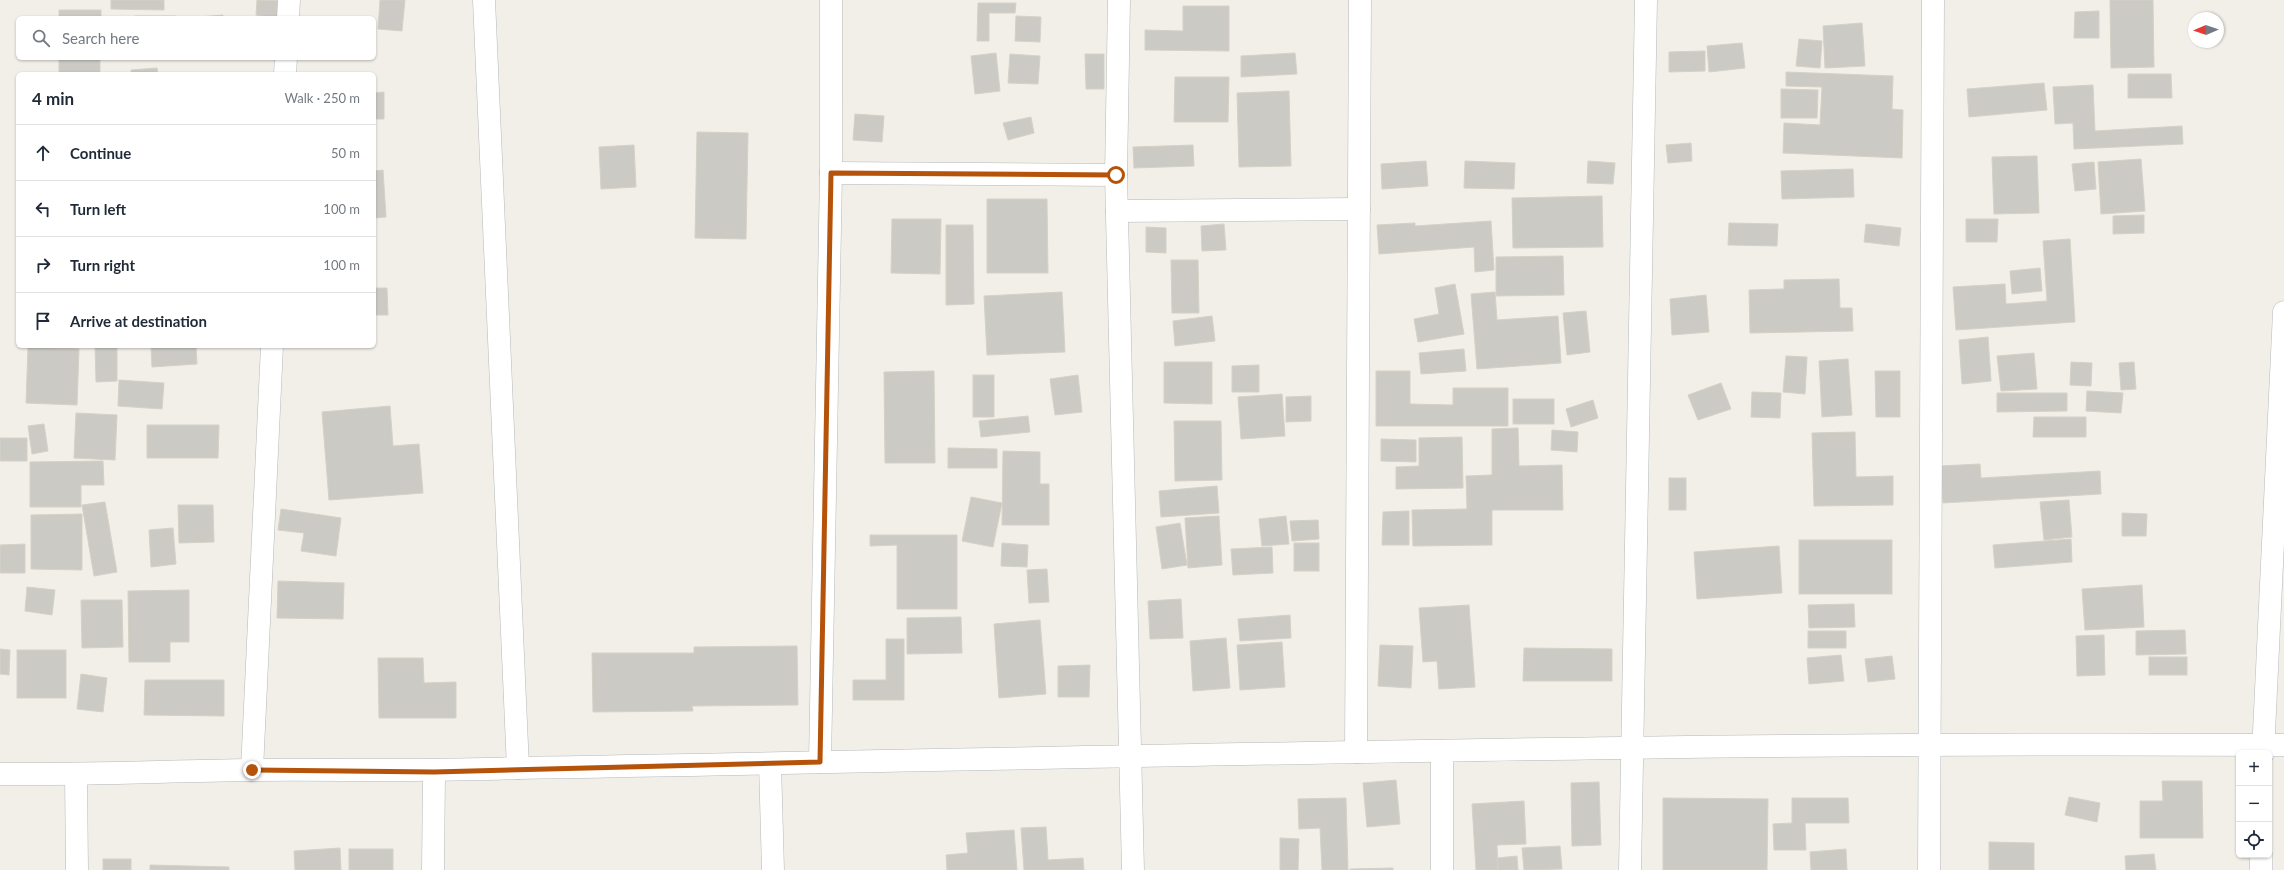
<!DOCTYPE html>
<html lang="en">
<head>
<meta charset="utf-8">
<style>
  :root { --surface:#fff; --page:#f2f2f3; --text:#1f2937; --muted:#747a83; --line:#e0e1e3 }
  body { margin:0; font-family:Lato,sans-serif; background:var(--page); color:var(--text) }
  .controls { position:absolute; right:12px; bottom:12px; display:grid; overflow:hidden; border-radius:6px; box-shadow:0 1px 3px #0004 }
  .controls button { width:36px; height:36px; display:grid; place-items:center; padding:0; border:0; border-bottom:1px solid var(--line); background:var(--surface); color:var(--text); font:20px sans-serif }
  .compass { position:absolute; left:2188px; top:12px; width:36px; height:36px; border-radius:50%; background:var(--surface); box-shadow:0 1px 3px #0004; rotate:268deg }
  .stop { position:absolute; width:12px; height:12px; margin:-9px; border:3px solid #b45309; border-radius:50%; background:#fff }
  .stop.end { background:#b45309; border-color:#fff; box-shadow:0 1px 4px #0008 }
  .list { margin:0; padding:0; list-style:none }
  h2 { display:flex; justify-content:space-between; align-items:center; height:52px; margin:0; padding:0 16px; font-size:17px }
  h2 small { font-size:13px; font-weight:400; color:var(--muted) }
  .list li { display:grid; grid-template-columns:26px 1fr auto; gap:12px; align-items:center; box-sizing:border-box; height:56px; padding:0 16px; border-top:1px solid var(--line) }
  .list b { display:block; font-size:15px; white-space:nowrap }
  .list em { font-size:13px; font-style:normal; color:var(--muted) }
  .icon { flex:none; width:22px; height:22px; fill:none; stroke:currentColor; stroke-width:2; stroke-linecap:round; stroke-linejoin:round }
  .map { position:relative; flex:none; width:2284px; height:870px; overflow:hidden }
  .search { position:absolute; background:var(--surface); box-shadow:0 1px 3px #0004; left:16px; top:16px; width:360px; height:44px; display:flex; align-items:center; gap:10px; box-sizing:border-box; padding:0 14px; border-radius:6px; color:var(--muted); font-size:15px }
  .panel { position:absolute; background:var(--surface); box-shadow:0 1px 3px #0004; left:16px; top:72px; width:360px; height:276px; border-radius:6px }
  .map>svg:first-child { display:block }
  .building { fill:#cccac5; stroke:#d6d1c6 }
  .lines { fill:none; stroke-linecap:round; stroke-linejoin:round }
  .street-casing { stroke:#b5b8bc; stroke-width:23 }
  .secondary-casing { stroke:#b6babf; stroke-width:23 }
  .street { stroke:#fff; stroke-width:22 }
  .secondary { stroke:#fff; stroke-width:22 }
  .route { stroke:#b45309; stroke-width:5 }
</style>
</head>
<body>
<div class="map">
<svg width="2284" height="870" viewBox="0 0 2284 870">
  <rect width="100%" height="100%" fill="#f1efe8"/>
  <g class="building">
    <polygon points="111,0 164,0 164,10 111,9"/>
    <polygon points="257,0 283,1 281,18 256,15"/>
    <polygon points="380,0 405,0 402,31 378,29"/>
    <polygon points="2110,0 2153,0 2154,67 2111,68"/>
    <polygon points="978,3 1016,3 1015,13 989,13 989,41 977,41"/>
    <polygon points="1183,6 1229,6 1229,51 1145,50 1145,30 1183,31"/>
    <rect x="59" y="10" width="42" height="8"/>
    <polygon points="2099,11 2099,38 2074,38 2075,12"/>
    <polygon points="223,15 223,18 187,18"/>
    <rect x="135" y="16" width="41" height="2"/>
    <polygon points="1016,16 1041,17 1040,42 1015,41"/>
    <polygon points="1862,23 1865,66 1825,68 1823,26"/>
    <polygon points="1799,39 1822,41 1820,68 1796,66"/>
    <polygon points="1742,43 1745,68 1709,72 1707,46"/>
    <polygon points="1705,51 1705,71 1669,72 1669,52"/>
    <polygon points="996,53 1000,91 975,94 971,56"/>
    <polygon points="1295,53 1297,74 1241,77 1241,56"/>
    <polygon points="1010,54 1040,56 1038,84 1008,83"/>
    <polygon points="1085,54 1104,54 1104,89 1086,89"/>
    <rect x="59" y="58" width="41" height="16"/>
    <polygon points="157,68 158,74 131,74 131,70"/>
    <polygon points="1786,72 1893,76 1892,109 1903,110 1902,158 1783,153 1784,123 1820,125 1822,87 1786,86"/>
    <polygon points="2128,74 2171,74 2172,98 2128,98"/>
    <polygon points="1175,77 1229,77 1228,122 1174,122"/>
    <polygon points="2044,83 2047,110 1969,117 1967,89"/>
    <polygon points="2093,85 2095,131 2182,126 2183,144 2074,149 2073,123 2055,124 2053,87"/>
    <polygon points="1781,89 1818,90 1817,118 1781,118"/>
    <polygon points="1289,91 1291,166 1239,167 1237,93"/>
    <polygon points="384,92 384,119 374,119 374,93"/>
    <polygon points="855,114 884,116 882,142 853,140"/>
    <polygon points="1031,117 1034,133 1008,140 1003,123"/>
    <polygon points="697,132 748,133 746,239 695,238"/>
    <polygon points="1691,143 1692,161 1668,163 1666,145"/>
    <polygon points="634,145 636,187 601,189 599,147"/>
    <polygon points="1193,145 1194,166 1134,168 1133,147"/>
    <polygon points="2037,156 2039,213 1994,214 1992,157"/>
    <polygon points="2141,159 2145,211 2101,214 2098,162"/>
    <polygon points="1426,161 1428,186 1382,189 1381,164"/>
    <polygon points="1465,161 1515,163 1514,189 1464,188"/>
    <polygon points="1588,161 1615,163 1613,184 1587,183"/>
    <polygon points="2094,162 2096,189 2075,191 2072,164"/>
    <polygon points="1853,169 1854,197 1782,199 1781,171"/>
    <polygon points="383,170 386,217 374,218 374,171"/>
    <polygon points="1602,196 1603,247 1513,248 1512,198"/>
    <polygon points="987,199 1047,199 1048,273 987,273"/>
    <polygon points="2144,215 2144,233 2113,234 2113,216"/>
    <polygon points="892,219 941,219 940,274 891,273"/>
    <polygon points="1966,219 1998,219 1997,242 1966,242"/>
    <polygon points="1491,221 1494,270 1475,272 1474,247 1379,254 1377,225 1415,223 1415,226"/>
    <polygon points="1729,223 1778,224 1777,246 1728,245"/>
    <polygon points="1224,224 1226,250 1202,251 1201,226"/>
    <polygon points="1866,224 1901,228 1899,246 1864,242"/>
    <polygon points="946,225 973,225 974,304 946,305"/>
    <polygon points="1146,227 1166,228 1166,253 1146,252"/>
    <polygon points="2070,239 2075,322 1956,330 1953,287 2005,284 2006,304 2047,301 2043,241"/>
    <polygon points="1563,256 1564,295 1496,296 1496,257"/>
    <polygon points="1171,260 1198,260 1199,313 1172,313"/>
    <polygon points="2040,268 2042,291 2012,294 2010,271"/>
    <polygon points="1839,279 1840,308 1852,308 1853,331 1750,333 1749,290 1784,289 1784,280"/>
    <polygon points="1455,284 1464,334 1418,342 1414,319 1439,314 1435,288"/>
    <polygon points="374,288 387,288 388,315 374,315"/>
    <polygon points="1062,292 1065,352 987,355 984,296"/>
    <polygon points="1495,292 1497,320 1558,316 1561,363 1477,369 1471,294"/>
    <polygon points="1706,295 1709,332 1672,335 1670,299"/>
    <polygon points="1586,311 1590,352 1567,355 1563,313"/>
    <polygon points="1212,316 1215,341 1175,346 1173,321"/>
    <polygon points="1988,337 1991,381 1962,384 1959,340"/>
    <polygon points="95,346 117,346 117,381 96,382"/>
    <polygon points="151,346 196,346 197,364 152,367"/>
    <polygon points="28,347 79,349 77,405 26,403"/>
    <polygon points="1464,349 1466,371 1421,374 1419,353"/>
    <polygon points="2034,353 2037,389 2001,391 1997,356"/>
    <polygon points="1786,356 1807,357 1805,394 1783,392"/>
    <polygon points="1848,359 1852,415 1822,417 1819,361"/>
    <polygon points="1164,362 1212,362 1212,404 1164,403"/>
    <polygon points="2071,362 2092,363 2091,386 2070,385"/>
    <polygon points="2134,362 2136,389 2121,390 2119,363"/>
    <polygon points="1259,365 1259,392 1232,392 1232,366"/>
    <polygon points="934,371 935,463 885,463 884,372"/>
    <polygon points="1376,371 1410,371 1410,404 1453,405 1453,388 1508,388 1508,426 1376,426"/>
    <polygon points="1875,371 1900,371 1900,417 1876,417"/>
    <rect x="973" y="375" width="21" height="42"/>
    <polygon points="1078,375 1082,412 1055,415 1050,379"/>
    <polygon points="119,380 164,383 162,409 118,406"/>
    <polygon points="1721,383 1731,409 1698,420 1688,395"/>
    <polygon points="2087,391 2123,393 2121,413 2086,411"/>
    <polygon points="1752,392 1781,393 1780,418 1751,417"/>
    <polygon points="1997,393 2067,393 2067,411 1997,412"/>
    <polygon points="1282,394 1285,436 1241,439 1238,397"/>
    <polygon points="1311,396 1311,421 1286,422 1286,397"/>
    <rect x="1513" y="399" width="41" height="25"/>
    <polygon points="1593,400 1598,418 1571,427 1566,409"/>
    <polygon points="390,406 393,446 419,444 423,493 329,500 322,412"/>
    <polygon points="76,413 117,415 115,460 74,458"/>
    <polygon points="1028,416 1030,432 981,437 979,421"/>
    <polygon points="2034,417 2086,417 2086,437 2033,437"/>
    <polygon points="1174,421 1221,421 1222,480 1175,481"/>
    <polygon points="44,424 48,451 32,454 28,426"/>
    <polygon points="147,425 219,425 218,458 147,458"/>
    <polygon points="1518,428 1519,466 1562,465 1563,510 1492,510 1492,545 1413,546 1412,510 1467,509 1466,476 1492,475 1492,429"/>
    <polygon points="1552,430 1578,432 1577,452 1551,450"/>
    <polygon points="1855,432 1856,477 1893,476 1893,505 1814,506 1812,433"/>
    <polygon points="1462,437 1463,488 1396,489 1396,467 1419,466 1419,438"/>
    <rect x="0" y="438" width="27" height="23"/>
    <polygon points="1381,439 1416,440 1416,462 1381,461"/>
    <polygon points="948,448 997,449 997,468 948,468"/>
    <polygon points="1003,451 1040,452 1040,484 1049,484 1049,525 1002,525"/>
    <polygon points="103,461 104,485 81,485 81,507 30,507 30,462"/>
    <polygon points="1980,464 1981,478 2100,471 2101,494 1943,503 1940,466"/>
    <rect x="1669" y="478" width="17" height="32"/>
    <polygon points="1217,486 1219,513 1161,517 1159,491"/>
    <polygon points="971,497 1002,503 993,547 962,541"/>
    <polygon points="2069,500 2072,537 2044,540 2040,502"/>
    <polygon points="105,502 117,572 94,576 82,505"/>
    <polygon points="178,505 213,505 214,542 179,543"/>
    <polygon points="281,509 341,518 336,556 301,551 304,533 278,530"/>
    <polygon points="1409,511 1409,545 1382,545 1383,512"/>
    <polygon points="2122,513 2147,514 2146,536 2122,536"/>
    <polygon points="82,514 82,570 31,569 31,515"/>
    <polygon points="1219,516 1222,565 1188,568 1185,518"/>
    <polygon points="1286,516 1289,544 1262,546 1259,519"/>
    <polygon points="1318,520 1319,539 1292,541 1290,521"/>
    <polygon points="1180,523 1187,565 1162,569 1156,527"/>
    <polygon points="173,528 176,564 151,567 149,530"/>
    <polygon points="870,535 957,535 957,609 897,609 897,545 870,546"/>
    <polygon points="2071,539 2072,562 1995,568 1993,545"/>
    <rect x="1799" y="540" width="93" height="54"/>
    <polygon points="1002,543 1028,545 1027,567 1001,566"/>
    <rect x="1294" y="543" width="25" height="28"/>
    <polygon points="25,544 25,573 0,573 0,545"/>
    <polygon points="1779,546 1782,593 1697,599 1694,552"/>
    <polygon points="1272,547 1273,573 1233,575 1231,549"/>
    <polygon points="1047,569 1049,602 1029,603 1027,570"/>
    <polygon points="278,581 344,583 343,619 277,618"/>
    <polygon points="2142,585 2144,627 2085,630 2082,589"/>
    <polygon points="27,587 55,590 52,615 25,611"/>
    <polygon points="189,590 189,642 170,642 170,662 129,662 128,591"/>
    <polygon points="1181,599 1183,638 1150,639 1148,601"/>
    <polygon points="81,600 122,600 123,647 82,648"/>
    <polygon points="1854,604 1855,627 1809,628 1808,605"/>
    <polygon points="1469,605 1475,687 1439,689 1437,661 1423,662 1419,608"/>
    <polygon points="1290,615 1291,638 1240,641 1238,619"/>
    <polygon points="961,617 962,653 907,654 907,618"/>
    <polygon points="1040,620 1046,694 999,698 994,624"/>
    <polygon points="2185,630 2186,654 2136,655 2136,631"/>
    <rect x="1808" y="631" width="38" height="17"/>
    <polygon points="2104,635 2105,675 2077,676 2076,636"/>
    <polygon points="1226,638 1230,688 1193,691 1190,641"/>
    <polygon points="886,639 904,639 904,700 853,700 853,680 886,680"/>
    <polygon points="1282,642 1285,687 1240,690 1237,645"/>
    <polygon points="1380,645 1413,646 1411,688 1378,686"/>
    <polygon points="797,646 798,705 692,706 693,711 593,712 592,653 694,653 694,647"/>
    <polygon points="1524,648 1612,649 1612,681 1523,681"/>
    <polygon points="0,649 10,650 9,675 0,674"/>
    <rect x="17" y="650" width="49" height="48"/>
    <polygon points="1841,655 1844,681 1809,684 1807,658"/>
    <polygon points="1892,656 1895,679 1868,682 1865,659"/>
    <rect x="2149" y="657" width="38" height="18"/>
    <polygon points="378,658 423,658 424,683 456,682 456,718 379,718"/>
    <polygon points="1090,665 1089,697 1058,697 1058,666"/>
    <polygon points="81,674 107,678 103,712 77,709"/>
    <polygon points="145,680 224,680 224,716 144,715"/>
    <polygon points="1396,780 1400,824 1367,827 1363,783"/>
    <polygon points="2162,781 2202,781 2203,838 2140,838 2140,801 2163,801"/>
    <polygon points="1599,782 1601,845 1572,846 1571,783"/>
    <polygon points="2069,797 2100,803 2097,822 2065,815"/>
    <polygon points="1346,798 1348,870 1322,870 1320,828 1299,829 1298,799"/>
    <polygon points="1663,798 1768,799 1767,870 1663,870"/>
    <polygon points="1792,798 1848,798 1849,823 1805,823 1806,850 1774,850 1773,824 1792,823"/>
    <polygon points="1524,801 1526,844 1497,845 1498,870 1476,870 1472,804"/>
    <polygon points="1046,827 1048,860 1083,858 1084,870 1024,870 1021,828"/>
    <polygon points="1014,830 1017,870 947,870 946,855 968,853 966,833"/>
    <polygon points="1280,838 1299,839 1298,870 1280,870"/>
    <polygon points="1989,842 2034,843 2034,870 1989,870"/>
    <polygon points="1560,846 1562,869 1524,870 1522,848"/>
    <polygon points="340,848 341,870 295,870 294,851"/>
    <rect x="349" y="849" width="44" height="21"/>
    <polygon points="1846,849 1847,870 1811,870 1810,852"/>
    <polygon points="2154,854 2156,870 2126,870 2125,856"/>
    <polygon points="1517,856 1518,870 1498,870 1497,858"/>
    <rect x="103" y="859" width="28" height="11"/>
    <polygon points="150,865 229,867 229,870 150,870"/>
    <polygon points="1393,868 1393,870 1350,870 1350,869"/>
  </g>
  <g class="lines">
    <defs>
      <g id="street">
        <polyline points="484,0 518,768"/>
        <polyline points="1119,0 1116,175 1133,870"/>
        <polyline points="288,18 289,0"/>
        <polyline points="285,74 286,58"/>
        <polyline points="831,173 1116,175"/>
        <polyline points="1117,211 1359,209"/>
        <polyline points="1442,751 1442,870"/>
        <polyline points="1356,752 1360,0"/>
        <polyline points="820,762 831,173 831,0"/>
        <polyline points="770,764 773,870"/>
        <polyline points="252,770 272,346"/>
        <path d="M0,774C84,775 168,771 251,770C340,769 429,772 518,768C1107,758 1695,741 2284,745"/>
        <polyline points="76,775 77,870"/>
        <polyline points="433,870 434,772"/>
        <polyline points="1630,870 1646,0"/>
        <polyline points="1929,870 1933,0"/>
      </g>
      <g id="secondary">
        <polyline points="2263,753 2284,312"/>
        <polyline points="2261,870 2261,855"/>
      </g>
    </defs>
    <use href="#street" class="street-casing"/>
    <use href="#secondary" class="secondary-casing"/>
    <use href="#street" class="street"/>
    <use href="#secondary" class="secondary"/>
  </g>
  <g class="lines">
    <polyline class="route" points="252,770 434,772 820,762 831,173 1116,175"/>
  </g>
</svg>
<div class="controls">
<button>+</button>
<button>−</button>
<button><svg class="icon" aria-label="locate" viewBox="0 0 24 24"><circle cx="12" cy="12" r="6"/><path d="M12 2v4M12 18v4M2 12h4M18 12h4"/></svg></button>
</div>
<svg class="compass" viewBox="-18 -18 36 36"><path d="M0-13l5 13h-10z" fill="#e53935"/><path d="M0 13l5-13h-10z" fill="#747a83"/></svg>
<div class="stop" style="left:1116px;top:175px"></div>
<div class="stop end" style="left:252px;top:770px"></div>
<div class="search"><svg class="icon" aria-label="search" viewBox="0 0 24 24"><circle cx="10" cy="10" r="6"/><path d="M15 15l6 6"/></svg>Search here</div>
<section class="panel">
<h2>4 min<small>Walk · 250 m</small></h2>
<ul class="list">
<li><svg class="icon" aria-label="ahead" viewBox="0 0 24 24"><path d="M12 20V5M6 11l6-6 6 6"/></svg><div><b>Continue</b></div><em>50 m</em></li>
<li><svg class="icon" aria-label="left" viewBox="0 0 24 24"><path d="M17 20v-9H6M10 6l-5 5 5 5"/></svg><div><b>Turn left</b></div><em>100 m</em></li>
<li><svg class="icon" aria-label="right" viewBox="0 0 24 24"><path d="M7 20v-9h11M14 6l5 5-5 5"/></svg><div><b>Turn right</b></div><em>100 m</em></li>
<li><svg class="icon" aria-label="arrive" viewBox="0 0 24 24"><path d="M6 21V4h12l-3 4 3 4H6"/></svg><div><b>Arrive at destination</b></div></li>
</ul>
</section>
</div>
</body>
</html>
